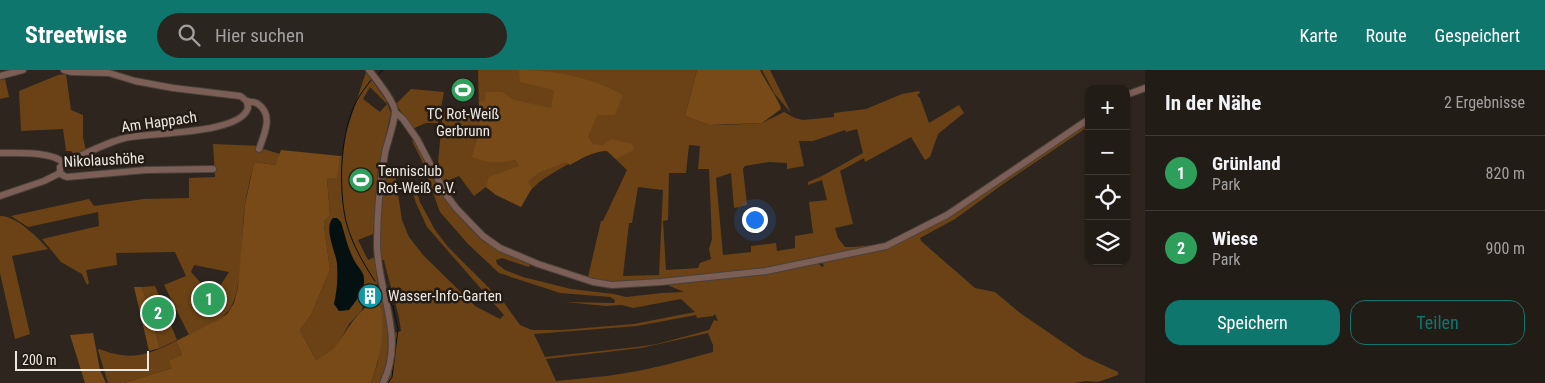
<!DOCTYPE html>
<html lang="de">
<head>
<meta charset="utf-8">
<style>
  :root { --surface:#221c16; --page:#2a251f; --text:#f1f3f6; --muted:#a2a1a1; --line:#3f3a35; --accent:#0f766e }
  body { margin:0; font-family:"Roboto Condensed",sans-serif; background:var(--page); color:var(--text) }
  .controls { position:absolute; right:15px; top:15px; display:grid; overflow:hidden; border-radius:10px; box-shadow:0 1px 4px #0004 }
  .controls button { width:45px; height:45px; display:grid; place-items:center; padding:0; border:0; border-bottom:1px solid var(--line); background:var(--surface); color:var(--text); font:25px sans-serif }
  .scale { position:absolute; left:15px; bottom:12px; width:134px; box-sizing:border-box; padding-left:5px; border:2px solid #ede7e2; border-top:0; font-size:14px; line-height:18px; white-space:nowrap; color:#ede7e2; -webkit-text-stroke:4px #241c14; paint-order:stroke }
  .you { position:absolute; left:754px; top:149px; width:18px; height:18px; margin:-12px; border:4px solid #fff; border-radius:50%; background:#1a73e8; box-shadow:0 0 0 8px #1a73e833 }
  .badge { display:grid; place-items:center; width:32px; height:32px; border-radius:50%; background:var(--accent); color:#fff; font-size:16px; font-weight:700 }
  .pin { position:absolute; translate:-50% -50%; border:2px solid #fff; box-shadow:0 1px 5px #0006 }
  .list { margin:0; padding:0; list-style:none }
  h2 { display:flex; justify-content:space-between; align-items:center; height:65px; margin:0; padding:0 20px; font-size:21px }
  h2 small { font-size:16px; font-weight:400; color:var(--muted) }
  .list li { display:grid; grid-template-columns:32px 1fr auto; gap:15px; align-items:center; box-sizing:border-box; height:75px; padding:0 20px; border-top:1px solid var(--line) }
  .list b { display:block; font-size:19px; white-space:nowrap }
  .list p { margin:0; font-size:16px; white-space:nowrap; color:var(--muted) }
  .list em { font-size:16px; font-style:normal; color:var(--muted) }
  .actions { display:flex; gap:10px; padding:15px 20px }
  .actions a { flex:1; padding:11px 0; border:1px solid var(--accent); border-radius:15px; text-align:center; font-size:18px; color:var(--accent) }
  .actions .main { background:var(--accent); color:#fff }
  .icon { flex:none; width:28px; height:28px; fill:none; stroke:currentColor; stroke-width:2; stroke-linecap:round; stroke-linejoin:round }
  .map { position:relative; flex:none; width:1145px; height:313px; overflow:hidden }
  header { display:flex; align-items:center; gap:30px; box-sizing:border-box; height:70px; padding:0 25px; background:var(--accent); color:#fff }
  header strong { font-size:24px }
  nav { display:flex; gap:28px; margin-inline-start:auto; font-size:18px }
  .search { width:350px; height:45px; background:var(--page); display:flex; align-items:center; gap:12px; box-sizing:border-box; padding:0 18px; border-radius:28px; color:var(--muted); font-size:19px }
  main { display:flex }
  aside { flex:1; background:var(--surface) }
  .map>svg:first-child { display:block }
  .green { fill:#6a4215; fill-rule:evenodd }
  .forest { fill:#774a17 }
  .water { fill:#051011 }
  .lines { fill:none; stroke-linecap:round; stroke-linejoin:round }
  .stream { stroke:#051011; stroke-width:1 }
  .minor-casing { stroke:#494139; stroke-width:8 }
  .minor { stroke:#7b5f57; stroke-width:6 }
  .labels { text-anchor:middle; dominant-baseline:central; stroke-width:5; stroke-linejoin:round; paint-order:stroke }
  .poi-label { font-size:15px; fill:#ede7e2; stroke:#241c14; text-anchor:start }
  .street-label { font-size:15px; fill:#ede7e2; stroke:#241c14 }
</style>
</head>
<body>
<header>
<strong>Streetwise</strong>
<div class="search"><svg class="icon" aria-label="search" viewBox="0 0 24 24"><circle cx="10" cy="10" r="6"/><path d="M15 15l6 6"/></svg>Hier suchen</div>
<nav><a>Karte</a><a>Route</a><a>Gespeichert</a></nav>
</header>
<main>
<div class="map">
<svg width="1145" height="313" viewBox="0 0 1145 313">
  <rect width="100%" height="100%" fill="#2e261e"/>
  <g class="green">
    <path d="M478,0H697L685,46L709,55H724L762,53L784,42L795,48L803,50L834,47V43L866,39L902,24L919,21L920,23L917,25L920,28L929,53L959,35L964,43L938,64L930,87L925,90L911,67L865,92L864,88L840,101L853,154L835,158L838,168L845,177H853L874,175V177L778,198L610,214L551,197L550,194L588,207L601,151H603L627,100L607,81C591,80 545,105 534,117C528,122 525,130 521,137L495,124L486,117L474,126L459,106L442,113L436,103L440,100L438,93L443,40L479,42ZM857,59L863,83L822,106L808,112V115L822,110L827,130L809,132L813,163L795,166V178L777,181L776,173L751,176V182L723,185L716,108L731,103L734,138L747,135L743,99L745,96L769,92L787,93V99L804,96L799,71H813L845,60L846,62ZM689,75L700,76L698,99H709L712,169L709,179L711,189L700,193L698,198L666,200L663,151L668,150L669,103H686ZM638,117L663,120L659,205L623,206L629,153H632Z"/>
    <polygon points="762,0 770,0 791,43 774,23"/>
    <path d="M366,2L386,30L391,43L378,99L373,164L358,170L368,190L375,187L378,214L374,216L372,220L374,230L363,233L362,240L349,254L338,274L332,281L316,290L300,260L311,245L330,200L324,155V151L330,144L327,108L337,107L339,86H342L346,62ZM370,17L387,34L380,42L363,29Z"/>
    <polygon points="66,4 71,40 83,45 83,67 86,81 73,83 71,81 66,81 63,59 21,61 19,21 58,5"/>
    <polygon points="5,9 9,27 0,29 0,10"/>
    <polygon points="411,19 444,22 438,53 426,53 412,59 396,34"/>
    <path d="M1089,49V56L1006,112L955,149L920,168L921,171L975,218L995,222L1020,243L1083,286L1118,302V305L1098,312L1086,311L1075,313H386L390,301L394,263L401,261L399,247L384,191L385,190H379L380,143L383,107L395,104L402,150L409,167L423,185L475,236L500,249L504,245L427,157L416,133L409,110H413L420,132L435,160L449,178L505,234L520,255L532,260H561L634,254L695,242L681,229L633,238L622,235L606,236L565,232L614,233L615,230L610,227L560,223L499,203L468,174L440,142L421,89L412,71L414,70L439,116L479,165L531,193L529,197L502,188L496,190L497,194L505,200L523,207L571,219L614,224L626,227L662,223L684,222L663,213L802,197L816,193H818L822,197L824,196L822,192L862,183L926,158ZM715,244L718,251L714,250L709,260L657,274L637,277L545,287L534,264L637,256L696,245L697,248L713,246ZM708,263L713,275V282L665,295L638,301L607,306L556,311L546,289L641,278Z"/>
    <path d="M213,74L260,76V78L280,84L275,95L255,92L253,97C250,109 247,122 245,135C241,161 244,223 228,241C219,253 202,258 189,265L164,215L186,206L175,182L116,183L117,195L86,200L89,213L87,215L82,204L61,192L42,169L99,156L98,142L28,157L11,146L89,129L94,136L144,129L189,128V108L215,107ZM194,195L229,202L213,227L191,202Z"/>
    <path d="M0,146C16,145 38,168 48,179L12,186L30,264L15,269L0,203Z"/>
    <polygon points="155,216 177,270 160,278 142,217"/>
    <path d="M379,231L383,232C389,258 392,289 379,313H371L378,292L381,240Z"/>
    <path d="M176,271L182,285L172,298L124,313H108L98,280L99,279C131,291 146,286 176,271Z"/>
  </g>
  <g class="forest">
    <path d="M519,0C554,0 591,7 623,25L615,45H597L588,67L593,74L603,75L611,69L632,74L634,80L616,89L607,81C594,80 581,89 570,95L566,92L538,103L528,112L532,118L521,137L496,125L486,117L489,107L519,96L516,90C499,92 489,94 472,87L480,58L479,32L485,30L486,22H502L514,30L551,38L554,20L520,12Z"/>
    <path d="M697,0H760C764,9 781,33 781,39L762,53L709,55L685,46Z"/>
    <path d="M281,80L340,86L337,108H327L330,145L324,151V155L330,200L311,245L300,260L316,290C324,285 333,281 338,273C349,258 359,236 379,231C387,259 380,287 371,313H124L172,298L169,291L182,285L176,271L218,250L227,244L234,233L238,217L245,135L253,97L255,92L275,95Z"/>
    <polygon points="134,217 142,217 160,278 149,281"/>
    <polygon points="93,263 100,300 106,313 85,313 70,265"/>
  </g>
  <path class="water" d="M333,148H337L341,152C345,165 348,179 354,190C356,195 361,199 363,204C368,217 356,231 349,240L339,241L334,234C337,221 338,208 337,194C336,182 323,158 333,148Z"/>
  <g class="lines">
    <g class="stream">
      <polyline points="377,5 383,0"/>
      <path d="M371,10C366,17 360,24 356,32C341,63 339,108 344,141C347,165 362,192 375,211"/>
      <polyline points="386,217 391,234 393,236 398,259 392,307 388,313"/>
    </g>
    <defs>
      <g id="minor">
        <path d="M64,0L72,2L109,3L135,11L173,18L240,26C243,27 244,30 247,31C251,33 254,31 258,34C274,45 264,65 259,79"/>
        <path d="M369,0C376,9 395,32 395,42C394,55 388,70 385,83C380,112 377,144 377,174C377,221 406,267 383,313"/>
        <polyline points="0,6 23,0"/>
        <polyline points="1126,25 1145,18"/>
        <polyline points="395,42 403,49 417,69 447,126 456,138 483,166 500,178 538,194 593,212 612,215 661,212 766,201 886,176 947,145 1089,49"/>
        <path d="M0,83C17,83 52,81 64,93"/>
        <path d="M60,103V97L64,93C83,85 105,73 125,68C149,62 240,65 248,38L247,31"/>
        <polyline points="60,103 64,106 67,107 146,100 213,99"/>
        <polyline points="0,126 44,111 60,103"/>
      </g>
    </defs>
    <use href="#minor" class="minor-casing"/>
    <use href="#minor" class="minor"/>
  </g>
  <defs>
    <symbol id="stadium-disc" viewBox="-11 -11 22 22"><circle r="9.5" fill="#2e9e5b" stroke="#241c14"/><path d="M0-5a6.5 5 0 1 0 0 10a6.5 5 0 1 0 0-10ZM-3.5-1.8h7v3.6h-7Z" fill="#fff"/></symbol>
    <symbol id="building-disc" viewBox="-11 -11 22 22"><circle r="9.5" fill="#0f9aa8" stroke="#241c14"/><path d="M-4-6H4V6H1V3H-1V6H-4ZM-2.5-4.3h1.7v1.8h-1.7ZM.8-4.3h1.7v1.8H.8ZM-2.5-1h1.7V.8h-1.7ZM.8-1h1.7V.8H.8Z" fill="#fff"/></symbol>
  </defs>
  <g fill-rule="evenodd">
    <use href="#stadium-disc" x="449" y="6" width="28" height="28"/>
    <use href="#stadium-disc" x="347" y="96" width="28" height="28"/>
    <use href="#building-disc" x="356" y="212" width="28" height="28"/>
  </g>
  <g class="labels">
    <g class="poi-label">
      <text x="463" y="44" text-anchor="middle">TC Rot-Weiß<tspan x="463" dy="17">Gerbrunn</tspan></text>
      <text x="378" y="101">Tennisclub<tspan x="378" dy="17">Rot-Weiß e.V.</tspan></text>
      <text x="388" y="226">Wasser-Info-Garten</text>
    </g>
    <g class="street-label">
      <text transform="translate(159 52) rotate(-8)">Am Happach</text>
      <text transform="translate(104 90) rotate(-3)">Nikolaushöhe</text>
    </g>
  </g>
</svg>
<div class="controls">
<button>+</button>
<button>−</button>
<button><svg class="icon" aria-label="locate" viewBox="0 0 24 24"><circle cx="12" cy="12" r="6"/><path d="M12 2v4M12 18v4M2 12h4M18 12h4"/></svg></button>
<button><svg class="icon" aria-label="layers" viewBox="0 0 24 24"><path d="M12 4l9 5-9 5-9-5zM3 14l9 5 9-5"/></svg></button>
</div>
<div class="scale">200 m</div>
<div class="you"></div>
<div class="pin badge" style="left:209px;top:229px;background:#2e9e5b">1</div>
<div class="pin badge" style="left:158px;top:243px;background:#2e9e5b">2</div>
</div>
<aside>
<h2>In der Nähe<small>2 Ergebnisse</small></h2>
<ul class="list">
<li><span class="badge" style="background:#2e9e5b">1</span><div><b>Grünland</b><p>Park</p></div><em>820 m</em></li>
<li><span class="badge" style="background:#2e9e5b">2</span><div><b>Wiese</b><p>Park</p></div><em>900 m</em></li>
</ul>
<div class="actions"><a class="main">Speichern</a><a>Teilen</a></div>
</aside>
</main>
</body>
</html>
